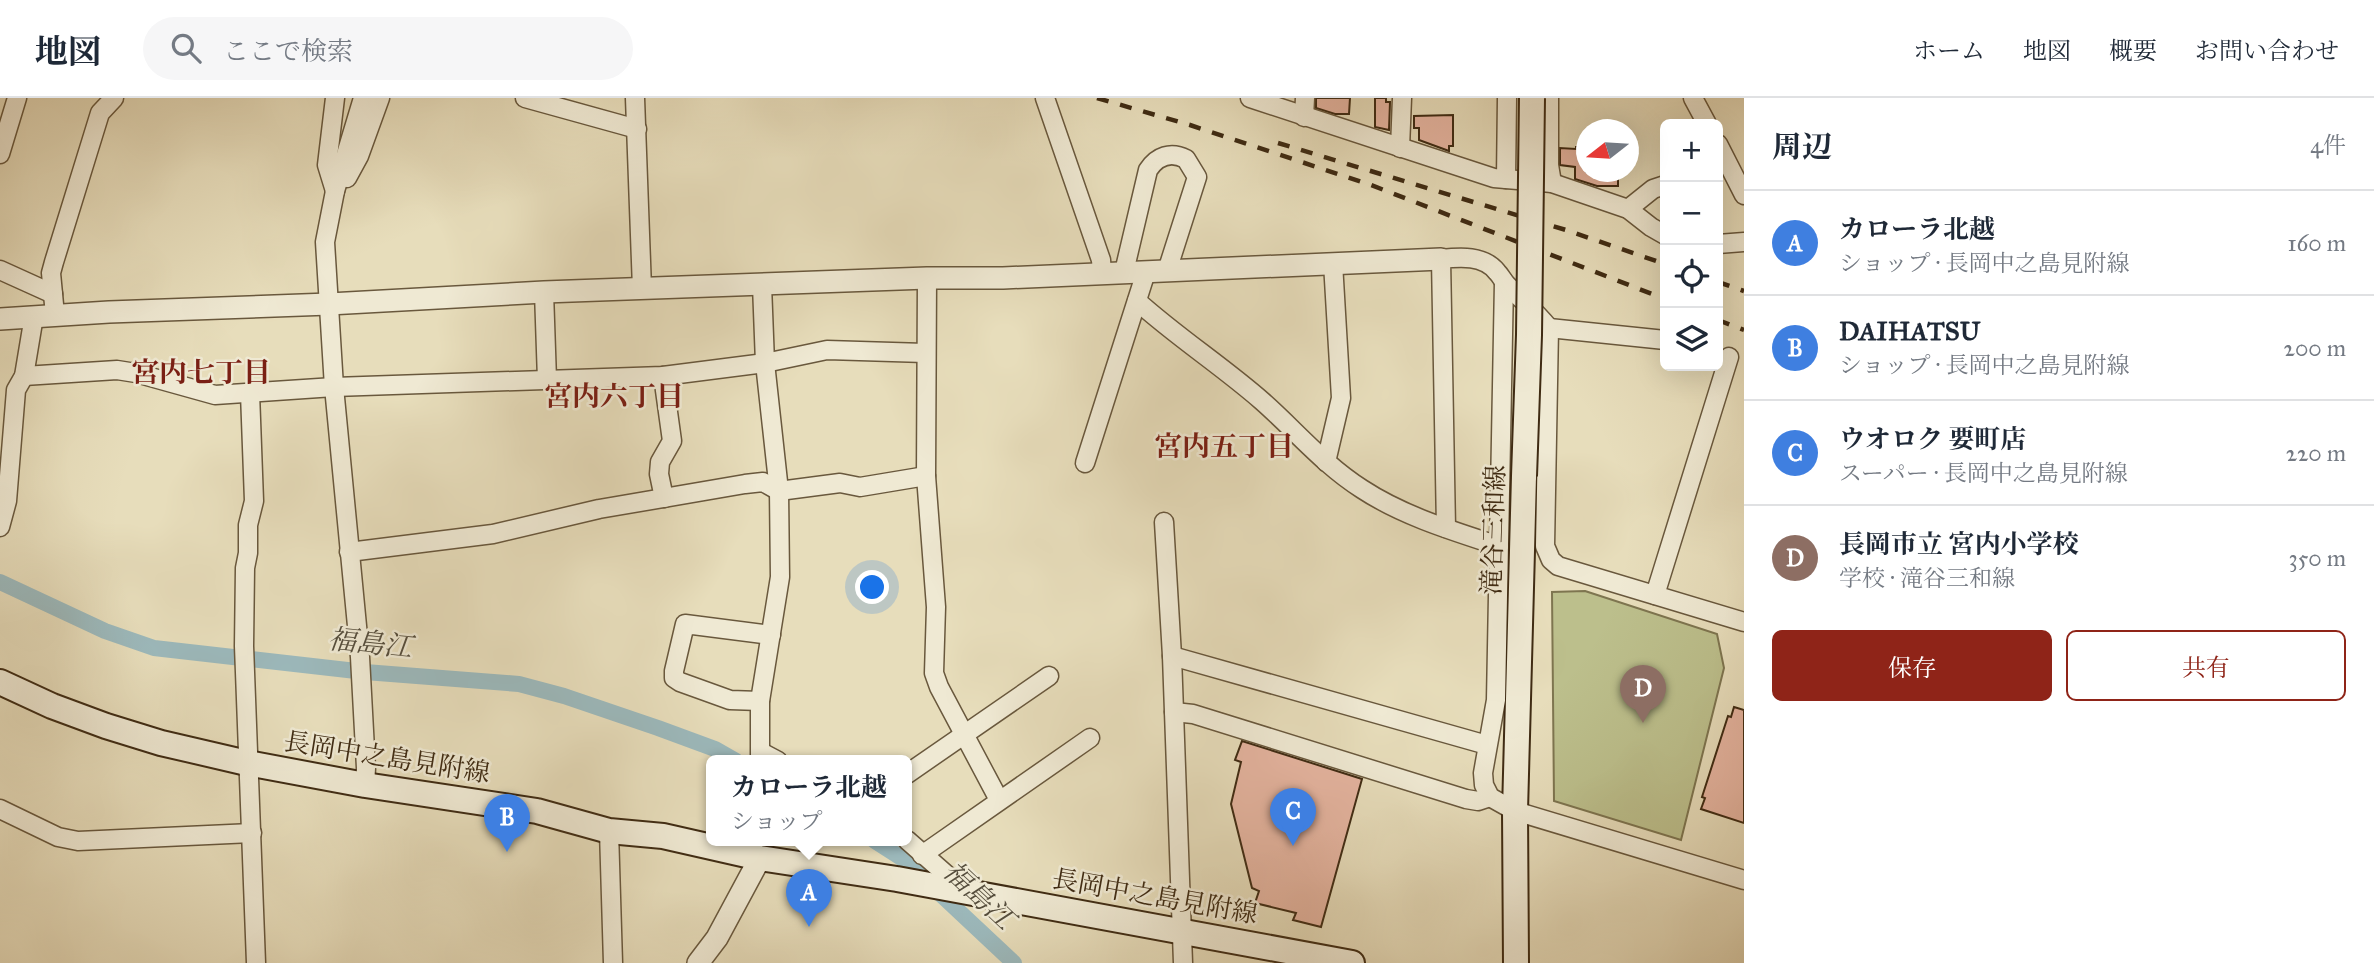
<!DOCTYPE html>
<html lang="ja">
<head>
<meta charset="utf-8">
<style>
  :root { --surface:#fff; --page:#f6f6f7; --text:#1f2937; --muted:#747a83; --line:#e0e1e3; --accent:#8f2418 }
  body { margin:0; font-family:"IM FELL Great Primer","Noto Serif JP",serif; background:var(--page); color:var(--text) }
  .controls { position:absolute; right:21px; top:21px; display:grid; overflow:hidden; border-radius:10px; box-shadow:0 7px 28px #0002 }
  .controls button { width:63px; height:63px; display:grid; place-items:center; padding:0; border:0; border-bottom:2px solid var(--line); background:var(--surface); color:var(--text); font:35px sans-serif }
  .compass { position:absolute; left:1576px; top:21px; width:63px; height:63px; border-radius:50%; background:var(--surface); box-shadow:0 7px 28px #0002; rotate:253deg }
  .you { position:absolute; left:873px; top:490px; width:24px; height:24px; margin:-18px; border:5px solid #fff; border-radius:50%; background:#1a73e8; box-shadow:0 0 0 10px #1a73e833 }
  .badge { display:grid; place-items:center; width:46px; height:46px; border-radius:50%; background:var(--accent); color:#fff; font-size:23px; font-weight:700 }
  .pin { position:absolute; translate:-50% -58px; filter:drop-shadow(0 2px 4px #0008) }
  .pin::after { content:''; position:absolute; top:37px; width:24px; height:21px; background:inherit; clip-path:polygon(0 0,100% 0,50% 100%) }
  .popup { position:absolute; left:706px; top:657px; width:206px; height:91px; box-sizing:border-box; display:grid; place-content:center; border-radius:10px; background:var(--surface); filter:drop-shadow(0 2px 5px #0005); font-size:23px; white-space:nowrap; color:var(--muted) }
  .popup b { font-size:26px; color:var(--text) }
  .popup::after { content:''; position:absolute; left:50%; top:100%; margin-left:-14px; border:14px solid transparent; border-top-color:var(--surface) }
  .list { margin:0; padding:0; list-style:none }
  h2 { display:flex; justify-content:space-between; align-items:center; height:91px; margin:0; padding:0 28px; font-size:30px }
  h2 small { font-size:23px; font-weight:400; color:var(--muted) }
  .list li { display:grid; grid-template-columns:46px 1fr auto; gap:21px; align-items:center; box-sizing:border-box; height:105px; padding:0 28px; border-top:2px solid var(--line) }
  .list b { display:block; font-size:26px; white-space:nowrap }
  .list p { margin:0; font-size:23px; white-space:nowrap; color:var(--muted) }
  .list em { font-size:23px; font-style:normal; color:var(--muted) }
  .actions { display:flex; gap:14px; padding:21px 28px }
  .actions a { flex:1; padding:16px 0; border:2px solid var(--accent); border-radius:10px; text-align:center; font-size:24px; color:var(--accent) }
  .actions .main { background:var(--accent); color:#fff }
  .icon { flex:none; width:38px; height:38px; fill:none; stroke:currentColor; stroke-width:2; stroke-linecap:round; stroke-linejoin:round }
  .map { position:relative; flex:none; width:1744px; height:865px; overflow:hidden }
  header { display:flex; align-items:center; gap:42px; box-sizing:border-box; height:98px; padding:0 35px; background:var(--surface); border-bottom:2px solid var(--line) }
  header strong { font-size:33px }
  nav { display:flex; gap:38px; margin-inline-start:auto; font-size:24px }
  .search { width:490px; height:63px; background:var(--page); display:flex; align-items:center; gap:18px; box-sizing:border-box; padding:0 24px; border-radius:38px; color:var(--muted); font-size:26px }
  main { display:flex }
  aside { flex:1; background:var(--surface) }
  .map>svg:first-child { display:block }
  .green { fill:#bcbf8c; stroke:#7e7550; stroke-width:2 }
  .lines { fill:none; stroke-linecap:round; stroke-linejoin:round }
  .canal { stroke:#9cb9bc; stroke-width:16 }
  .building { fill:#e5b4a0; stroke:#3f2b13; stroke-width:2 }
  .minor-casing { stroke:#69583d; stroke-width:21 }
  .tertiary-casing { stroke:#69583d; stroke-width:24 }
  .secondary-casing { stroke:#3f2b13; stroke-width:28 }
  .minor { stroke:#efe9d3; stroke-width:18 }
  .tertiary { stroke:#efe9d3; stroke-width:21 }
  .secondary { stroke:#efe9d3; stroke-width:24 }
  .rail { stroke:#3f2b13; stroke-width:4.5; stroke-dasharray:12 12; stroke-linecap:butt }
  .secondary-bridge-casing { stroke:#3f2b13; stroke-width:28; stroke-linecap:butt }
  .secondary-bridge { stroke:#efe9d3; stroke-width:24 }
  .labels { text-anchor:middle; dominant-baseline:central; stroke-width:5; stroke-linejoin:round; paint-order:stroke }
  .street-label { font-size:26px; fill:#3f2b13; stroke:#efe9d3 }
  .neighbourhood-label { font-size:28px; font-weight:bold; fill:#7a1f14; stroke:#efe9d3 }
  .water-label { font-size:28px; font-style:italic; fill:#564e3d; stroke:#efe9d3 }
</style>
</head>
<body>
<header>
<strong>地図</strong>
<div class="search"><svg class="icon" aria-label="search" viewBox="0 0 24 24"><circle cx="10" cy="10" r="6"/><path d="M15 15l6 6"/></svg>ここで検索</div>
<nav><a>ホーム</a><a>地図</a><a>概要</a><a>お問い合わせ</a></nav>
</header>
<main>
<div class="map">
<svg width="1744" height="865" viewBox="0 0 1744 865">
  <rect width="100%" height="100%" fill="#e7ddbb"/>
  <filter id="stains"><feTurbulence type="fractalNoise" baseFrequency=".00286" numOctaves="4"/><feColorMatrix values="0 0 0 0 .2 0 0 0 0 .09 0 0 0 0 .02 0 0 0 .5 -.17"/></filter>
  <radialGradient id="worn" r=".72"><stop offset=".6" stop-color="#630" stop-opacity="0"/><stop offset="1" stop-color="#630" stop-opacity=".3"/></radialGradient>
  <polygon class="green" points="1585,493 1717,536 1724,570 1681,742 1554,703 1552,494"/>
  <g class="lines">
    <g class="canal">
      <polyline points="0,484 105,533 154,550 365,574 519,586 564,598 658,630 715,651 736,663"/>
      <polyline points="875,743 903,761 1014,865"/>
    </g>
  </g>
  <g class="building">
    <polygon points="1316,0 1350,0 1349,16 1335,16 1316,10"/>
    <polygon points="1375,0 1386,0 1386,4 1390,4 1389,32 1375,29"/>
    <polygon points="1453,17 1453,48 1449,48 1449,53 1419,42 1419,30 1414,30 1414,18"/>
    <polygon points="1576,49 1586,49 1586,74 1618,74 1618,88 1597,88 1575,81 1575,69 1560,67 1560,50 1576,51"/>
    <polygon points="1734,609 1744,612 1744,725 1701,711 1705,700 1702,699 1728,618 1731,619"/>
    <polygon points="1242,643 1362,681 1321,829 1293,822 1296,815 1255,805 1259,793 1252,790 1231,706 1241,664 1235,662"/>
  </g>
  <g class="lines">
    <defs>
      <g id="minor">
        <polyline points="335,0 327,67 335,93"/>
        <polyline points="363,0 335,93 325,144 334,289 360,559 366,670 365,687"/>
        <polyline points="525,0 637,31"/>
        <polyline points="635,0 642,191"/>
        <polyline points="1045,0 1101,162 1102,175"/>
        <polyline points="1250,0 1494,80 1552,85 1628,111 1651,129 1665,137"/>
        <polyline points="1549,0 1549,67 1552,85"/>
        <polyline points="1693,0 1707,26"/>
        <polyline points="1304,19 1305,0"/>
        <polyline points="1718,46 1744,97"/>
        <polyline points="1400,50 1402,0"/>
        <polyline points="0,56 17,0"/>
        <polyline points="347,80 359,58 380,0"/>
        <polyline points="1506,81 1507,0"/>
        <polyline points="1628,111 1653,91 1665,87"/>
        <polyline points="1718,146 1744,144"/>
        <polyline points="0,172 53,196"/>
        <path d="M1124,174L1148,72C1157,58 1171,53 1186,61L1197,79L1167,173"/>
        <polyline points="927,180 926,378 936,509 934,575 939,589 999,702"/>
        <polyline points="1504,184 1496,602 1483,675 1484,687 1490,699 1515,713 1744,782"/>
        <polyline points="544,194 547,282"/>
        <path d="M1137,203C1177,239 1222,268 1262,303C1295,332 1324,367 1362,391C1403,418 1453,433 1499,448"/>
        <polyline points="55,217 51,175 54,164 100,15 114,0"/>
        <polyline points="1549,230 1665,242"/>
        <polyline points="24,278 117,272 136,275 215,297 334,289 663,278 765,265 827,252 925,255"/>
        <polyline points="663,278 672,343 660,364 659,376 664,400"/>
        <polyline points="250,295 254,403 248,427 248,455 245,470 244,548 256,865"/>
        <polyline points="1326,364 1341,300 1333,165"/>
        <polyline points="1085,365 1146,174"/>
        <polyline points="1164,424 1172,558 1183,865"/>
        <polyline points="0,429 7,403 16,292 24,278 34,218"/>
        <path d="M1446,430L1441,161C1460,159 1484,157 1497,174C1501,178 1503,183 1507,187C1522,202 1536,214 1549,230L1545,448L1551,462L1558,468L1744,524"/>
        <polyline points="349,454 493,436 599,411 745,386 763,384 779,393 840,385 860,389 926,378"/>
        <polyline points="1655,497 1729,259"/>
        <polyline points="1172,558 1487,647"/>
        <polyline points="760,603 730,602 680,584 674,580 674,573 685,526 771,537"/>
        <polyline points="1174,614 1193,616 1466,701 1478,703 1490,699"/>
        <polyline points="761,654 778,663"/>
        <polyline points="760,663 760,603 780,479 779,393 765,265 762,187"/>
        <polyline points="907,676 1049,578"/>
        <polyline points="0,711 58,739 78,743 252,735"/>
        <polyline points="609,733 613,865"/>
        <polyline points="907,742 965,793"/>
        <polyline points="922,757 1090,640"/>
      </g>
      <g id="tertiary">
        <polyline points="0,221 109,214 329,206 544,194 927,180 1003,180 1441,161"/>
        <polyline points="698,865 717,840 760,760"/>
      </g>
      <g id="secondary">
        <polyline points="0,584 52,608 106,628 161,645 247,665 365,687 537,713 609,733 663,738 760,760 897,781 1352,865"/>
        <polyline points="1516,865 1515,713 1524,378"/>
      </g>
    </defs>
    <use href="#minor" class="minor-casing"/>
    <use href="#tertiary" class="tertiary-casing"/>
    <use href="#secondary" class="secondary-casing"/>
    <use href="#minor" class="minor"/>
    <use href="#tertiary" class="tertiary"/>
    <use href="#secondary" class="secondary"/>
    <g class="rail">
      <polyline points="1097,0 1190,27 1371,87 1665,201"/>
      <polyline points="1278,45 1566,132 1665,166"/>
      <polyline points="1718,184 1744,193"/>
      <polyline points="1718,222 1744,232"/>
    </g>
    <defs>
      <polyline id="secondary-bridge" points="1524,378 1529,237 1532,0"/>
    </defs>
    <use href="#secondary-bridge" class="secondary-bridge-casing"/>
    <use href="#secondary-bridge" class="secondary-bridge"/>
  </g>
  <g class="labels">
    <g class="street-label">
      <text transform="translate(1493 432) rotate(-88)">滝谷三和線</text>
      <text transform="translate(387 659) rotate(9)">長岡中之島見附線</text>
      <text transform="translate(1155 798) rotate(10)">長岡中之島見附線</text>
    </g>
    <g class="neighbourhood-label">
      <text x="201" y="274">宮内七丁目</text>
      <text x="614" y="298">宮内六丁目</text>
      <text x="1224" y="348">宮内五丁目</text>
    </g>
    <g class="water-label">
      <text transform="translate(370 545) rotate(6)">福島江</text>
      <text transform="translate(979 797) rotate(43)">福島江</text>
    </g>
  </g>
  <rect width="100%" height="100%" filter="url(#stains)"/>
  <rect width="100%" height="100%" fill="url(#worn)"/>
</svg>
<div class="controls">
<button>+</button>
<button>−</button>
<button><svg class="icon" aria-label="locate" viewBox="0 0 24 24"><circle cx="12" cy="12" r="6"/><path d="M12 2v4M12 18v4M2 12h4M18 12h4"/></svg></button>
<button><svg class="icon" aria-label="layers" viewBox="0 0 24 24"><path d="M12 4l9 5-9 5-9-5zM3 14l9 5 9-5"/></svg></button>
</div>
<svg class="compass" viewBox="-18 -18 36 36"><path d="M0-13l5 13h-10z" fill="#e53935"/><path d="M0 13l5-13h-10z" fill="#747a83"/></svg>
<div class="you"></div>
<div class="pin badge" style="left:809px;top:829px;background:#3f7fe0">A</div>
<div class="popup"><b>カローラ北越</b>ショップ</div>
<div class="pin badge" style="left:507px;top:754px;background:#3f7fe0">B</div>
<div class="pin badge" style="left:1293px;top:748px;background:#3f7fe0">C</div>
<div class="pin badge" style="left:1643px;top:625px;background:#8d6e63">D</div>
</div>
<aside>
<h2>周辺<small>4件</small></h2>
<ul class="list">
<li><span class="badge" style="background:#3f7fe0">A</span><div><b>カローラ北越</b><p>ショップ · 長岡中之島見附線</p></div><em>160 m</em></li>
<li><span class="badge" style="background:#3f7fe0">B</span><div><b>DAIHATSU</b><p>ショップ · 長岡中之島見附線</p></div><em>200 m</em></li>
<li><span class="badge" style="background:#3f7fe0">C</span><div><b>ウオロク 要町店</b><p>スーパー · 長岡中之島見附線</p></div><em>220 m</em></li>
<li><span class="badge" style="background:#8d6e63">D</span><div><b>長岡市立 宮内小学校</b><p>学校 · 滝谷三和線</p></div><em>350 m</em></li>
</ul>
<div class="actions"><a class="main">保存</a><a>共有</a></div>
</aside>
</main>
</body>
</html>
